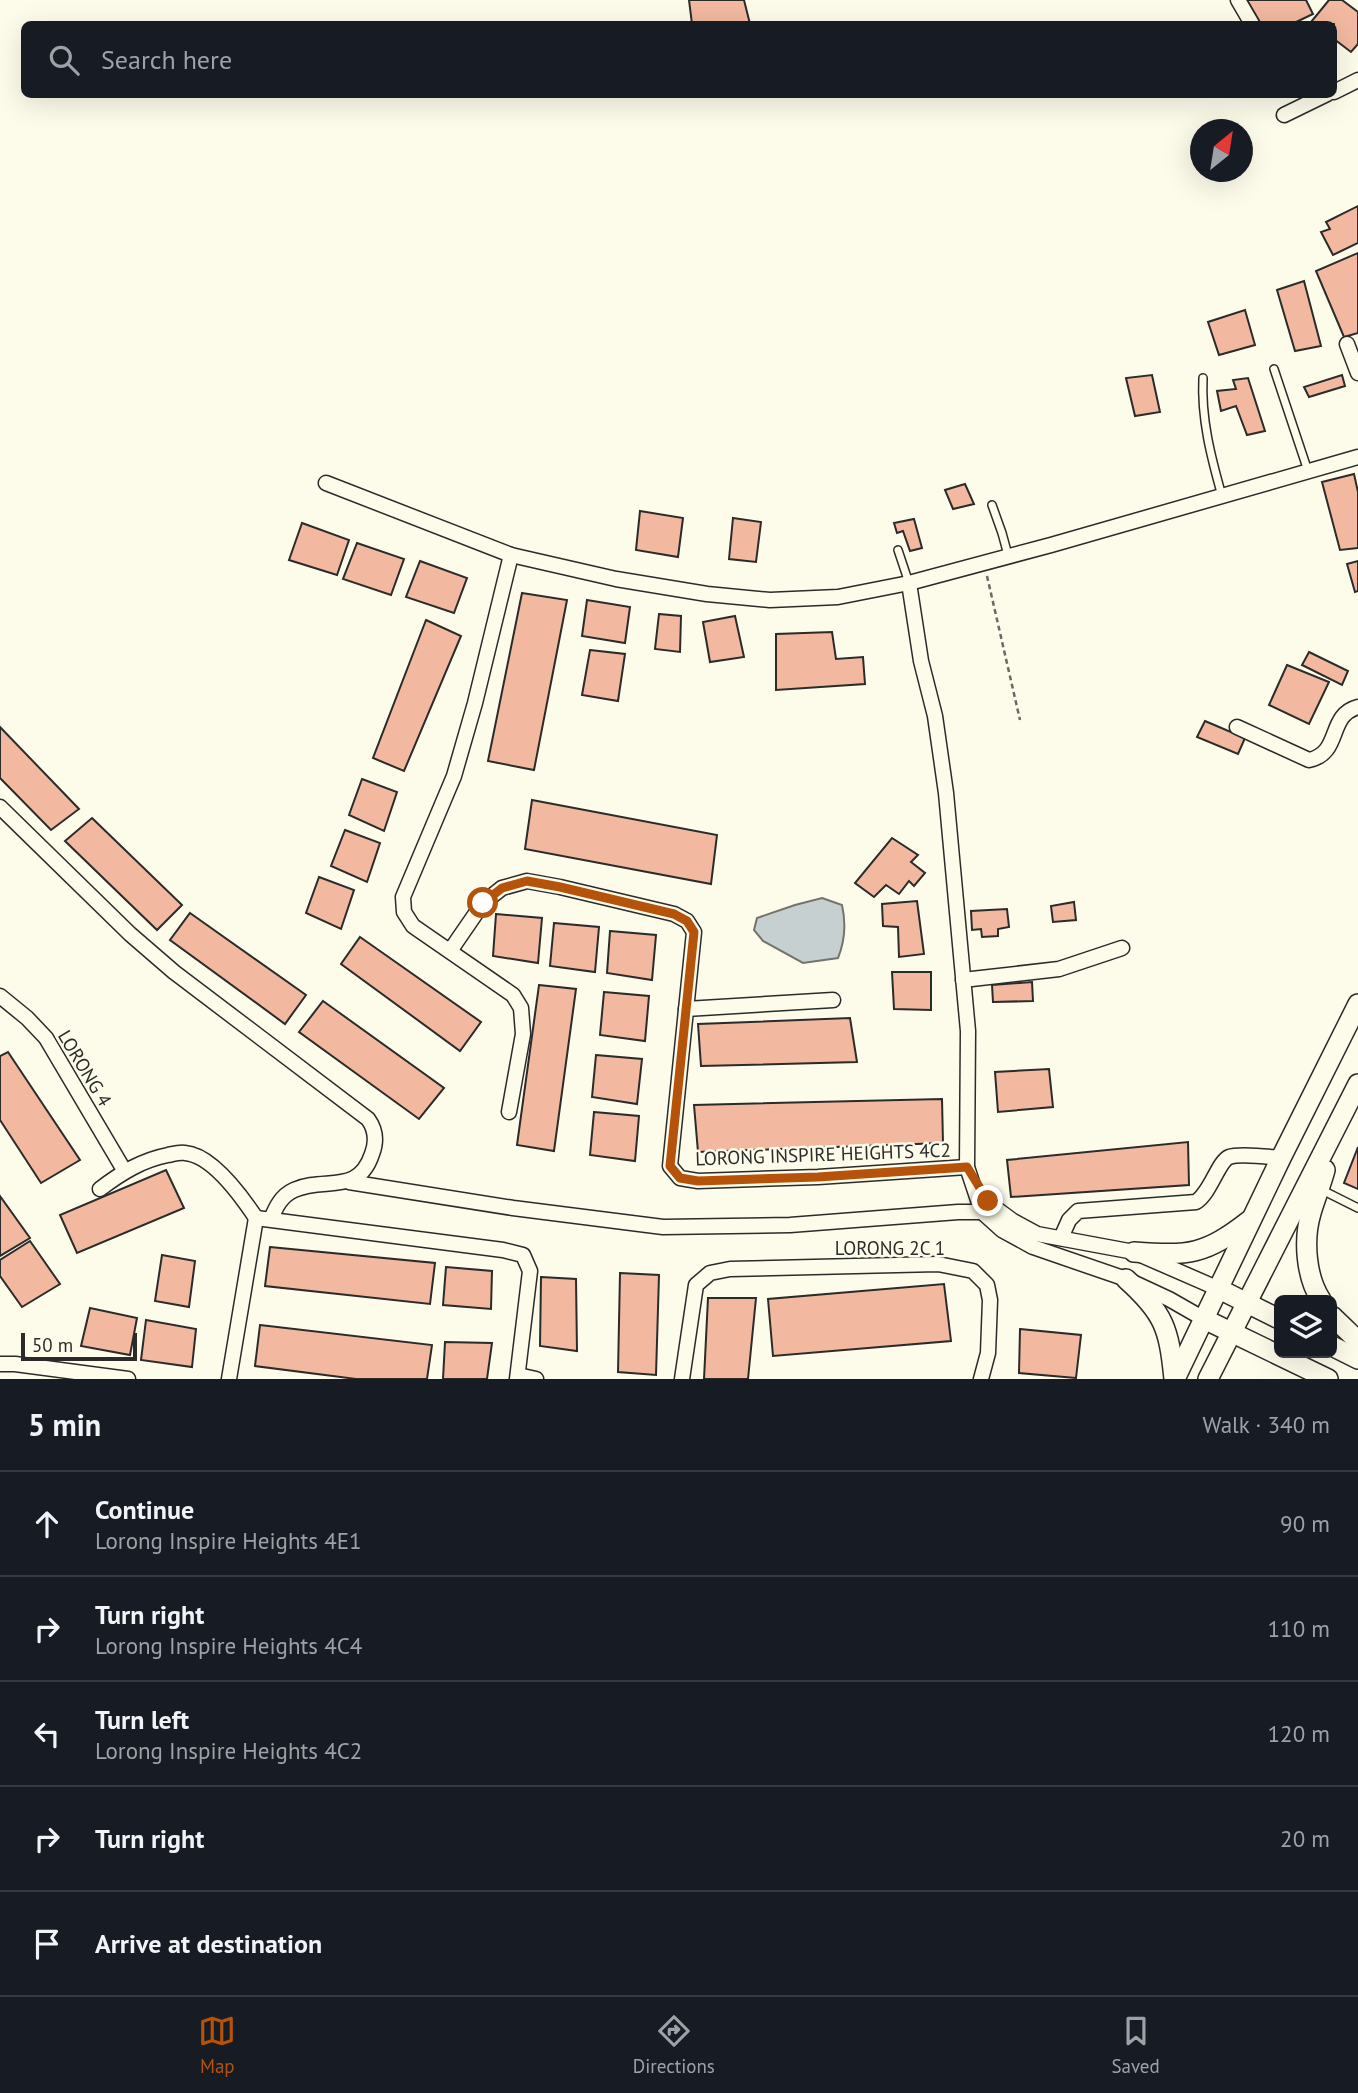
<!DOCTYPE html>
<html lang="en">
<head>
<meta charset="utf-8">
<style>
  :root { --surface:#171b24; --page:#242831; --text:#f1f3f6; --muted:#9ea1a6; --line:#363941; --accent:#b45309 }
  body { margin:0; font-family:"PT Sans",sans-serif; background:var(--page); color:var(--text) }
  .controls { position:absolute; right:21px; bottom:21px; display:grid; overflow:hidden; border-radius:10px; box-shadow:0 7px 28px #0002 }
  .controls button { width:63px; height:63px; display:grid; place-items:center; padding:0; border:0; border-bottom:2px solid var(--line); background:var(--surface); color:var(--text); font:35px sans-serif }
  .compass { position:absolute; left:1190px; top:119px; width:63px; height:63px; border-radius:50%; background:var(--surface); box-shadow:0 7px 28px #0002; rotate:30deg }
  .scale { position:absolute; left:21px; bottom:18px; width:116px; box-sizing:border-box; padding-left:7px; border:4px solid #2b2b2b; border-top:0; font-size:19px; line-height:24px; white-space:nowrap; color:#2b2b2b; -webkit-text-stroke:5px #fdfbea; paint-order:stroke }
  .stop { position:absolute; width:21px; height:21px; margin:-16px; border:5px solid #b45309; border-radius:50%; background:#fff }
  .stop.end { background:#b45309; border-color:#fff; box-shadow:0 2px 7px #0008 }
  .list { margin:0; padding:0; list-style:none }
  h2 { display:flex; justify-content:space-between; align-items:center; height:91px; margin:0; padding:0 28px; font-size:30px }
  h2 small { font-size:23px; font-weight:400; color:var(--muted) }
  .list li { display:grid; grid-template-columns:46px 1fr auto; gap:21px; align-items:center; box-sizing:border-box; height:105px; padding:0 28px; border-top:2px solid var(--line) }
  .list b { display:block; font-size:26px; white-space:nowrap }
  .list p { margin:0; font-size:23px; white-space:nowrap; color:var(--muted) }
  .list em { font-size:23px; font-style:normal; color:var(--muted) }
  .icon { flex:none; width:38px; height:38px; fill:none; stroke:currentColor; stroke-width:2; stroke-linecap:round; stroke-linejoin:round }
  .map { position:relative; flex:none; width:1358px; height:1379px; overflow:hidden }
  .search { position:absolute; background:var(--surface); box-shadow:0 7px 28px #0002; left:21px; right:21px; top:21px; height:77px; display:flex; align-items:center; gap:18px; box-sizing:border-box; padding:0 24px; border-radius:10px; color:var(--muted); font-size:26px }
  .sheet { height:616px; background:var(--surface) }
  nav { display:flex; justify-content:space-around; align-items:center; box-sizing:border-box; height:98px; border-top:2px solid var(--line); background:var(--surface); font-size:19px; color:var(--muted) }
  nav a { display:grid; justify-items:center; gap:4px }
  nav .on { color:var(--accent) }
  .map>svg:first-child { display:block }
  .water { fill:#c7d0d0; stroke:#74746e; stroke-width:2 }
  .building { fill:#f2b8a0; stroke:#2b2b2b; stroke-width:2 }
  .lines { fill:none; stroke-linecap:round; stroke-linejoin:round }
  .lane-casing { stroke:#2b2b2b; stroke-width:10 }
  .street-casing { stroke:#2b2b2b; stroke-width:17 }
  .secondary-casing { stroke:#2b2b2b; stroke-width:22 }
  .path { stroke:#6a6964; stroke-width:2.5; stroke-dasharray:5 3.5; stroke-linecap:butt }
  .lane { stroke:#fdfbea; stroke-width:7 }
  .street { stroke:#fdfbea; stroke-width:14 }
  .secondary { stroke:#fdfbea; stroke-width:19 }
  .route { stroke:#b45309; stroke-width:9 }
  .labels { text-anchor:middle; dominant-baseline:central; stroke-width:5; stroke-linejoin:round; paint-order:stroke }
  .street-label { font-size:19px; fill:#2b2b2b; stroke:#fdfbea }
</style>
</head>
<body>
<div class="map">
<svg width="1358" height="1379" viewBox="0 0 1358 1379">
  <rect width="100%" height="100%" fill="#fdfbea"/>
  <path class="water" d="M822,898L842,905C846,923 845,941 838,958L803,963L763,941L754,930L757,918L795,905Z"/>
  <g class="building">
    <polygon points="689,0 744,0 750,24 692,24"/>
    <polygon points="1247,0 1306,0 1313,14 1292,24 1261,24"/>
    <polygon points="1329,0 1342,0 1358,12 1358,44 1351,52 1334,39 1334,24 1314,24 1311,22"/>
    <polygon points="1358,206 1358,243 1333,255 1321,232 1330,229 1326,222"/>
    <polygon points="1358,253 1358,333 1344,337 1316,271"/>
    <polygon points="1304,281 1321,346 1295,351 1277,290"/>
    <polygon points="1245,310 1255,345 1219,355 1208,322"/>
    <polygon points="1152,375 1160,412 1135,416 1126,378"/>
    <polygon points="1342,375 1345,386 1309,397 1304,387"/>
    <polygon points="1248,378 1265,431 1247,435 1236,406 1221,411 1217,391 1236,389 1233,380"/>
    <polygon points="1354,474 1358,492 1358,548 1340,550 1322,482"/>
    <polygon points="965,484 974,504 953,509 945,490"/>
    <polygon points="640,511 683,518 678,557 636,550"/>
    <polygon points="733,518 761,522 756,562 729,559"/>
    <polygon points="914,519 922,548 910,551 903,531 897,533 894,523"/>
    <polygon points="302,523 349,540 337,575 289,560"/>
    <polygon points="357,543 404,559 391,595 343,579"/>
    <polygon points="420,561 467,578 454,613 406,597"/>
    <polygon points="1358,561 1358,591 1355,592 1347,564"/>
    <polygon points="522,593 567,600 534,770 488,761"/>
    <polygon points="587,600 630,607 625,643 582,636"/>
    <polygon points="659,614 681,616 680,652 655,649"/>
    <polygon points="735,616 744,657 710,662 703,622"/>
    <polygon points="426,620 461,636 404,771 373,758"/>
    <polygon points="832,632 836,659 863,657 865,684 776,690 776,634"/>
    <polygon points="590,650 625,654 618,701 582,695"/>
    <polygon points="1309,652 1348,671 1342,685 1302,665"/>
    <polygon points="1287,665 1329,682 1309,724 1269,705"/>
    <polygon points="1205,721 1245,738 1238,754 1197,737"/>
    <polygon points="0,727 79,809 51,830 0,778"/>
    <polygon points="362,779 397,792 384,831 349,815"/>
    <polygon points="532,800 717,835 711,884 525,849"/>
    <polygon points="92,818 182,905 157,930 65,841"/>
    <polygon points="345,830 380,843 367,882 331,866"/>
    <polygon points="892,838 918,855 911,862 925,873 914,886 909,881 899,894 886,885 874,897 855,883"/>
    <polygon points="319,877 354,890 341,929 306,913"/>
    <polygon points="917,901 924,954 899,957 898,927 883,926 882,904"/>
    <polygon points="1074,902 1076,920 1053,922 1051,906"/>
    <polygon points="1007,909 1009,927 998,929 998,936 982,937 981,929 972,930 971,911"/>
    <polygon points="190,913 306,995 285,1024 170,940"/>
    <polygon points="496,914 542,918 538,963 493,956"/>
    <polygon points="554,923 599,927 595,972 550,966"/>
    <polygon points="610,931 656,935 652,980 607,973"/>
    <polygon points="360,937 481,1022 460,1051 341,964"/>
    <polygon points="892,972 931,972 931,1010 894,1009"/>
    <polygon points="1032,982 1033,1001 993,1002 992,985"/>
    <polygon points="539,985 576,989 554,1151 517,1145"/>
    <polygon points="604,992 649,996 645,1041 600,1035"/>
    <polygon points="323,1001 444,1088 419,1119 299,1032"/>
    <polygon points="850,1018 857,1062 701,1066 698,1024"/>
    <polygon points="8,1052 80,1160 41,1183 0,1120 0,1056"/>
    <polygon points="596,1055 642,1059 637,1104 592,1097"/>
    <polygon points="1049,1069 1053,1107 998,1112 995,1072"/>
    <polygon points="942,1099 943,1143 698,1152 694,1105"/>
    <polygon points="594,1112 639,1116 635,1161 590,1155"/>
    <polygon points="1188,1142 1189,1185 1011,1197 1007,1160"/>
    <polygon points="1358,1147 1358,1189 1344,1183"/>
    <polygon points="166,1170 184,1208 77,1253 60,1215"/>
    <polygon points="0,1196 30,1238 0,1256"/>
    <polygon points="30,1241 60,1284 22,1307 0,1276 0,1260"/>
    <polygon points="270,1247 435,1263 430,1304 265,1286"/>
    <polygon points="162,1255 195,1261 189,1307 155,1301"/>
    <polygon points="446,1267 492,1271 491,1309 443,1305"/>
    <polygon points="620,1273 659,1275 656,1375 618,1372"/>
    <polygon points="541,1277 576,1279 577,1351 540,1346"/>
    <polygon points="944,1284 951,1341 773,1356 768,1299"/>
    <polygon points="708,1298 756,1298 748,1379 704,1379"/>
    <polygon points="90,1308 137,1318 130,1355 81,1346"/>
    <polygon points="146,1320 196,1329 192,1367 141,1360"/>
    <polygon points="260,1325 432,1345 427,1379 356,1379 255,1366"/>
    <polygon points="1020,1329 1081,1335 1076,1378 1019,1373"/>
    <polygon points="445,1342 492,1343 487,1379 443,1379"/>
  </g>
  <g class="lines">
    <defs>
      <g id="lane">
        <polyline points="1274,369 1308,471"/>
        <path d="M1203,378C1201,419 1211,457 1222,496"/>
        <polyline points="992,505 1002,533 1008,555"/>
        <polyline points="898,550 909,583"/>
        <polyline points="1320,1189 1358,1208"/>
      </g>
      <g id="street">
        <polyline points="1238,0 1252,24"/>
        <polyline points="1334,92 1358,80"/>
        <polyline points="1284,115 1327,94"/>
        <polyline points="1347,344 1358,373"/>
        <polyline points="326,483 511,555 616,579 707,594 770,600 838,597 909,583 1051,545 1358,457"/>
        <polyline points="909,583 921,661 935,716 946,793 968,1031 967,1167 982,1212 1002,1230 1033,1247 1126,1279 1169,1299 1204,1319"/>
        <path d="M1237,727L1309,760C1342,753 1327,715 1358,707"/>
        <path d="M0,807L130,934L174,972L368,1119C376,1130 377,1141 372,1154C358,1196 325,1176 294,1190C281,1196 276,1207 271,1219"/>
        <polyline points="450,951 483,903 502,888 527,881 560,887 674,914 687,921 694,932 670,1166 680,1178 698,1181 818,1177 967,1167"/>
        <polyline points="963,980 1059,969 1122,948"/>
        <polyline points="0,996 27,1018 46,1038 124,1170"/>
        <polyline points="686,1009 833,1000"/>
        <polyline points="509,1112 523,1034 521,1008 513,995 413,926 404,912 403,897 454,776 475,703 511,555"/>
        <polyline points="349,1182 513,1208 663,1227 790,1225 958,1212 982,1212 996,1210"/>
        <path d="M100,1189C121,1173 142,1160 168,1155C173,1154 180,1152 185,1153C212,1155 242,1197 256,1218"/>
        <polyline points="990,1204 1013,1221 1037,1234 1134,1252 1219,1289"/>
        <polyline points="256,1218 503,1250 523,1255 530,1271 517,1379"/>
        <path d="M1061,1238L1069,1220L1078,1211L1196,1202C1211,1192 1218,1162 1229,1157C1240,1153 1269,1157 1281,1158"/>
        <polyline points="0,1364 15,1364 128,1379"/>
        <polyline points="518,1375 536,1379"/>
        <polyline points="229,1379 256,1218"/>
        <polyline points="682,1379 696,1285 710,1273 730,1269 938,1264 973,1271 987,1285 990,1300 988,1353 981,1379"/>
      </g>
      <g id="secondary">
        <path d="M1134,1252C1190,1256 1205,1255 1250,1220"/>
        <path d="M1126,1279C1164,1313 1169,1328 1174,1379"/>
        <polyline points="1219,1289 1279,1319"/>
        <path d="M1321,1300C1306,1277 1303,1240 1311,1213C1315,1199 1321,1185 1325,1170"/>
        <polyline points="1332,1316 1358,1341"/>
        <polyline points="1204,1319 1328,1379"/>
        <polyline points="1332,1346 1358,1359"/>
        <polyline points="1175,1379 1281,1158 1358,1004"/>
        <polyline points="1208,1379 1358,1084"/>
      </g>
    </defs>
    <use href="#lane" class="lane-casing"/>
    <use href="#street" class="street-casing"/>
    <use href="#secondary" class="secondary-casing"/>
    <polyline class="path" points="987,576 1020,720"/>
    <use href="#lane" class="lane"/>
    <use href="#street" class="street"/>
    <use href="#secondary" class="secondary"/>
  </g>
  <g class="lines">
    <polyline class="route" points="483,903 502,888 527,881 560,887 674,914 687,921 694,932 670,1166 680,1178 698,1181 818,1177 967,1167 988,1201"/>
  </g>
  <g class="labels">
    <g class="street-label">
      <text transform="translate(85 1068) rotate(59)">LORONG 4</text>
      <text transform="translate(823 1154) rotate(-2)">LORONG INSPIRE HEIGHTS 4C2</text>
      <text x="890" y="1248">LORONG 2C 1</text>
    </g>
  </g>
</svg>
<div class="controls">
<button><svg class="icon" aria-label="layers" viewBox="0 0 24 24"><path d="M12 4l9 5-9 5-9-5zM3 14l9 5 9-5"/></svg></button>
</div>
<svg class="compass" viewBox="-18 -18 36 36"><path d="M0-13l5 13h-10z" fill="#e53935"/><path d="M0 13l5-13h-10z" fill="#9ea1a6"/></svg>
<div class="scale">50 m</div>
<div class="stop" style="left:483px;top:903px"></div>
<div class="stop end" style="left:988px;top:1201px"></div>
<div class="search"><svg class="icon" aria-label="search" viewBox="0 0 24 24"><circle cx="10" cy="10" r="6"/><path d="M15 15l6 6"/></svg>Search here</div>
</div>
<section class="sheet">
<h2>5 min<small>Walk · 340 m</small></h2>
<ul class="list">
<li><svg class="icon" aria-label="ahead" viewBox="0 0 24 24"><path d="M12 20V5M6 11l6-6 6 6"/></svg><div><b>Continue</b><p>Lorong Inspire Heights 4E1</p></div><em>90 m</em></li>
<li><svg class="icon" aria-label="right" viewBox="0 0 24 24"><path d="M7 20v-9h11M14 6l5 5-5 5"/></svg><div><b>Turn right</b><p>Lorong Inspire Heights 4C4</p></div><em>110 m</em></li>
<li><svg class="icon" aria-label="left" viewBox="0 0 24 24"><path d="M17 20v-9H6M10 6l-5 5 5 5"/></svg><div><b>Turn left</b><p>Lorong Inspire Heights 4C2</p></div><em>120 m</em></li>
<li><svg class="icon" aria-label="right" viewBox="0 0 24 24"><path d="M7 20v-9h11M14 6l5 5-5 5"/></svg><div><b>Turn right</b></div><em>20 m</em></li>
<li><svg class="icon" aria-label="arrive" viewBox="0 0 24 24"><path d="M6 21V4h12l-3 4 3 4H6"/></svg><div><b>Arrive at destination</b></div></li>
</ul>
</section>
<nav>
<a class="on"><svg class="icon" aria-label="map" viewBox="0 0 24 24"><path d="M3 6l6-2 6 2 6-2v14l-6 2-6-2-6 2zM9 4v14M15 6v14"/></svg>Map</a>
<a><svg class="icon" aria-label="directions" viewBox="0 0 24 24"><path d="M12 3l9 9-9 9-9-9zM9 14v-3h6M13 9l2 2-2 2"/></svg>Directions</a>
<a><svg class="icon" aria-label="saved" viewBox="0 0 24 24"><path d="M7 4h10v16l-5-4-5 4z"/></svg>Saved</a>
</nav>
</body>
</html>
